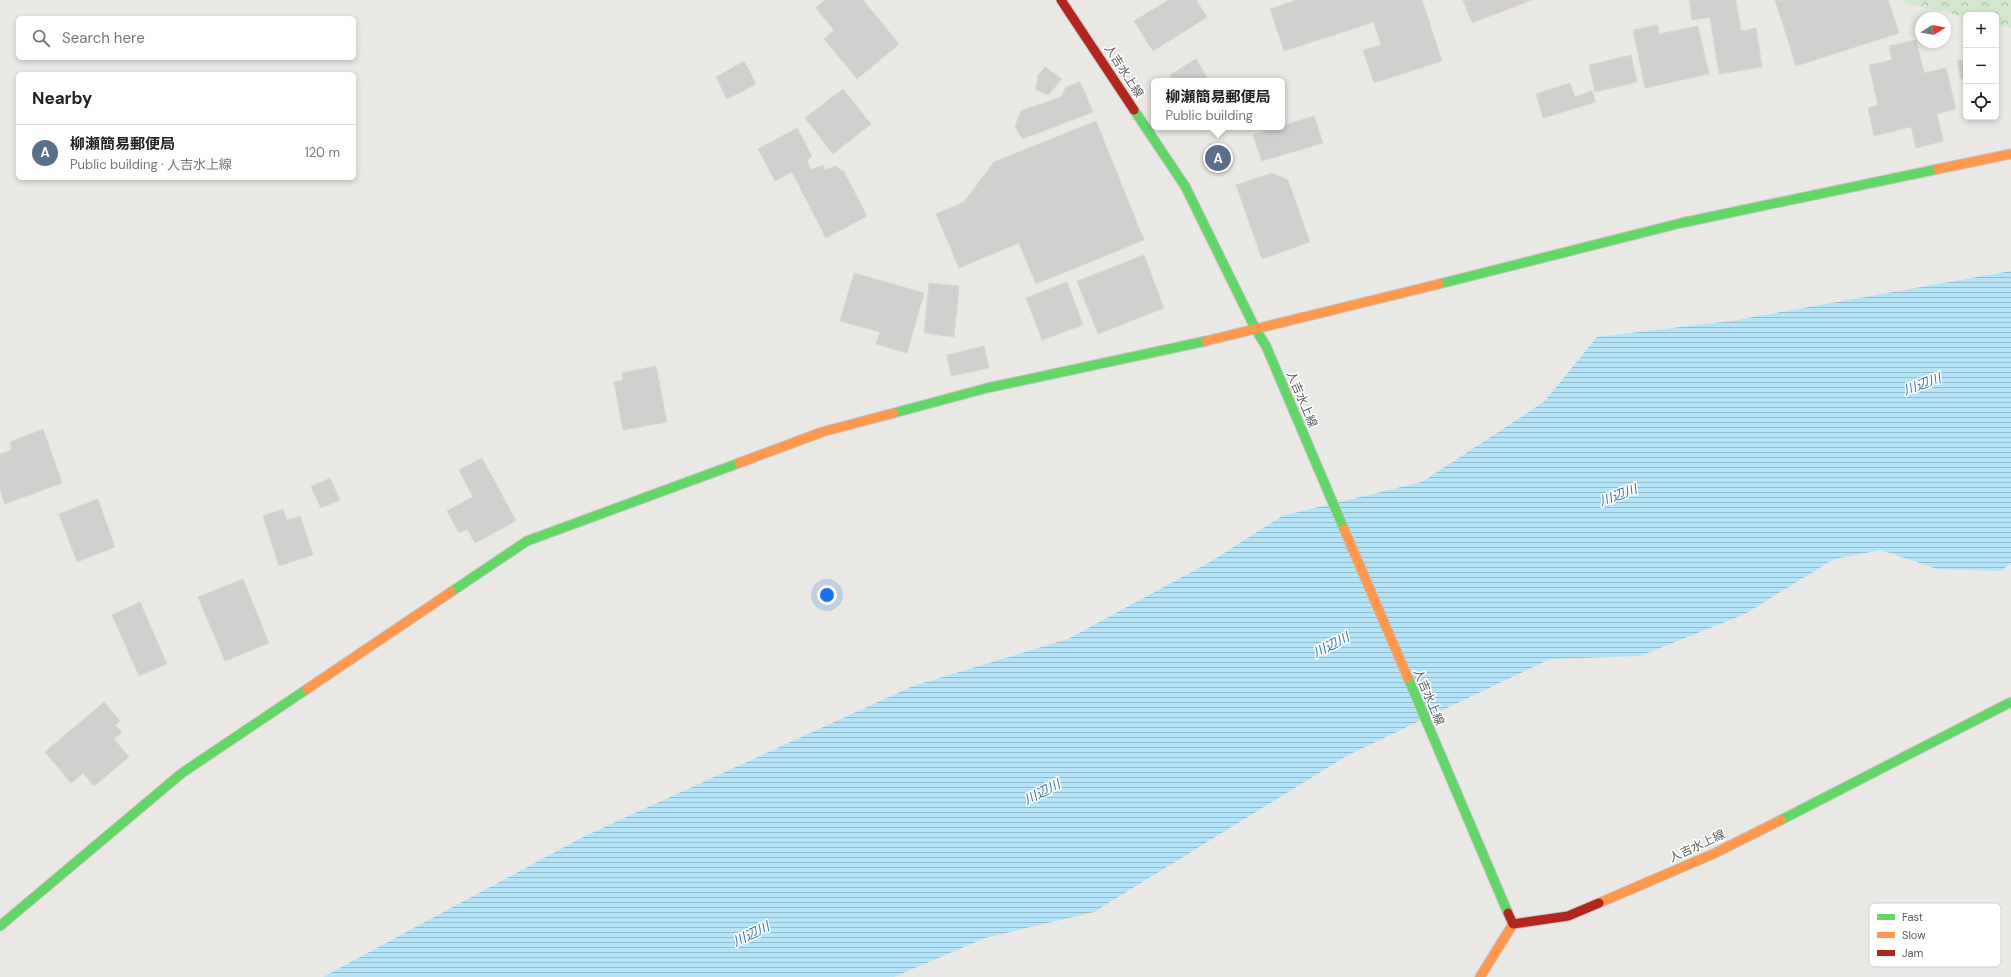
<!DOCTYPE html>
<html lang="en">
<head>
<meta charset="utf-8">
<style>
  :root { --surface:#fff; --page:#f6f6f6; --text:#222; --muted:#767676; --line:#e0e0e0; --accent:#8c8e90 }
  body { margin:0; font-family:"DM Sans","Noto Sans JP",sans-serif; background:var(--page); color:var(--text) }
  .controls { position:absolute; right:12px; top:12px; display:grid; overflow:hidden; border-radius:6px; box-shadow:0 2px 6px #0003 }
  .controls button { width:36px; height:36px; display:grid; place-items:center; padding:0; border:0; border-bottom:1px solid var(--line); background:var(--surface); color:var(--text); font:20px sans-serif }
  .compass { position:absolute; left:1915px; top:12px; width:36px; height:36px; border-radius:50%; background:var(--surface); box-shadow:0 2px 6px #0003; rotate:79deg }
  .you { position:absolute; left:827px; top:595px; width:14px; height:14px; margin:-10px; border:3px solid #fff; border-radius:50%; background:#1a73e8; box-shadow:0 0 0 6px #1a73e833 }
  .badge { display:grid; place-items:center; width:26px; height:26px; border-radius:50%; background:var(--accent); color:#fff; font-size:13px; font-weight:700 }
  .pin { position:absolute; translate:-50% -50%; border:2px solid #fff; box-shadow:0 1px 4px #0006 }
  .popup { position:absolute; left:1151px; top:78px; width:134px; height:52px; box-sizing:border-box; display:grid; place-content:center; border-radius:6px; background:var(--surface); filter:drop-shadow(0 1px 3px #0005); font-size:13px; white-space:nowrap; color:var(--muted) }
  .popup b { font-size:15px; color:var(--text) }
  .popup::after { content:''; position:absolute; left:50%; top:100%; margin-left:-8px; border:8px solid transparent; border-top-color:var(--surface) }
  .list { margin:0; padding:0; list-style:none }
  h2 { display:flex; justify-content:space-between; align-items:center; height:52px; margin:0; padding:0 16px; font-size:17px }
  h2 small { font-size:13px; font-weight:400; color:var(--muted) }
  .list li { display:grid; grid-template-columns:26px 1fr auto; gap:12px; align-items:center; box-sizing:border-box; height:56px; padding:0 16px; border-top:1px solid var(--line) }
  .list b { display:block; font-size:15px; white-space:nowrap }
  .list p { margin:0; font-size:13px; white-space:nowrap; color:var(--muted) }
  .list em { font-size:13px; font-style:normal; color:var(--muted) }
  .icon { flex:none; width:22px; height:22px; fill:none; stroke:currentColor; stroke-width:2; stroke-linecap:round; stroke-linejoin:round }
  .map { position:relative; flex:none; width:2011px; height:977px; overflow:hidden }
  .search { position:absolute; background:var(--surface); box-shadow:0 2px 6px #0003; left:16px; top:16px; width:340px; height:44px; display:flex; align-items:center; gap:10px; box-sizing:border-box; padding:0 14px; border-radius:6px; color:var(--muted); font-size:15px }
  .panel { position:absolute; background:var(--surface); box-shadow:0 2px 6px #0003; left:16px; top:72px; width:340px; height:108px; border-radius:6px }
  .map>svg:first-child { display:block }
  .forest { fill:url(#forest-crowns) }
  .water { fill:url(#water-rules) }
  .building { fill:#d2d0ce; stroke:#d9d6d3 }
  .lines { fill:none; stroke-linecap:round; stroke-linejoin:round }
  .fast-casing { stroke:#c6c6c6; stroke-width:11 }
  .slow-casing { stroke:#c6c6c6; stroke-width:11 }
  .jam-casing { stroke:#c6c6c6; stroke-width:11 }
  .fast { stroke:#63d668; stroke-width:9 }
  .slow { stroke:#ff974d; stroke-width:9 }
  .jam { stroke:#b3261e; stroke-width:9 }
  .labels { text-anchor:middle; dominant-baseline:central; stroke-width:3; stroke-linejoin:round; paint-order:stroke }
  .street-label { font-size:12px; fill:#595e62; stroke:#fff }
  .water-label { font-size:13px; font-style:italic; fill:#3677a0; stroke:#fff }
  .key { fill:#fff; stroke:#cdcfd0; stroke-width:1 }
  .key-label { font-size:11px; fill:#595e62 }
</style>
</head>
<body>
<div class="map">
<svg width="2011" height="977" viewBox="0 0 2011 977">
  <defs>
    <pattern id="forest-crowns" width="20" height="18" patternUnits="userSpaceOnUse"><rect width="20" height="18" fill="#d3e6ce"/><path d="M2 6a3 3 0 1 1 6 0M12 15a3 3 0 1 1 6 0" fill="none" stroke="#aebeab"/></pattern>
    <pattern id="water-rules" width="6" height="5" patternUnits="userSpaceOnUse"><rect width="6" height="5" fill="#b5e3f7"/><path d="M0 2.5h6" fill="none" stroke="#96bbcb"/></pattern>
  </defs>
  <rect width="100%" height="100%" fill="#eae8e4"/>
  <polygon class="forest" points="1904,0 2011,0 2011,28 1996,24 1996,15 1966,15 1966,17 1906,3"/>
  <polygon class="water" points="2011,271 2011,563 2001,571 1937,569 1881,550 1834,559 1745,614 1640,656 1550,659 1348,755 1094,912 985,938 894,977 323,977 585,836 913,686 1068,639 1210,562 1282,516 1422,482 1544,402 1597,337 1731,321"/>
  <g class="building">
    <polygon points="825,0 863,0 899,44 857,79 824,39 834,30 816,8"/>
    <polygon points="1169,0 1196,0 1207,17 1153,51 1134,21"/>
    <polygon points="1297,0 1422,0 1442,61 1374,83 1363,50 1381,45 1374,22 1284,51 1270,9"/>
    <polygon points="1463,0 1532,0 1472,23"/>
    <polygon points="1689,0 1736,0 1741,31 1756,28 1762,67 1719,74 1710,17 1692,20"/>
    <polygon points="1775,0 1888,0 1899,33 1796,66"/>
    <polygon points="1658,25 1659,34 1698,26 1709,74 1645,88 1633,30"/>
    <polygon points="1916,40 1924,73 1946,68 1956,109 1937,114 1943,141 1916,148 1911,127 1874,136 1868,108 1878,105 1869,65 1892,60 1889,46"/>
    <polygon points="1631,55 1637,82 1595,92 1589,65"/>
    <polygon points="1196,59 1209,81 1173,81 1170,75"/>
    <polygon points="1966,60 1966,78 1961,79 1957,61"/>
    <polygon points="744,61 756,84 727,99 716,77"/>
    <polygon points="1045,67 1062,79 1048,95 1036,90 1038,75"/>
    <polygon points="1080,82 1093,112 1022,139 1015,126 1021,111 1061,97 1066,87"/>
    <polygon points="1570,83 1575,97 1592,91 1596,102 1543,118 1536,94"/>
    <polygon points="843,89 871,124 833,154 805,118"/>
    <polygon points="1314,116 1323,143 1262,161 1253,135"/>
    <polygon points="1096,121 1144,240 1036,284 1019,243 959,268 936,214 964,202 994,162"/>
    <polygon points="797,128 812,156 807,161 811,170 823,165 825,170 836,166 844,172 867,216 826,238 792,172 775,181 758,149"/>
    <polygon points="1272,173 1288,180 1310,242 1262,259 1236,185"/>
    <polygon points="1144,255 1164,308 1098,334 1077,281"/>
    <polygon points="854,273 924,293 907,353 876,344 880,332 840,321"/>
    <polygon points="1067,282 1083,325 1042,340 1026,298"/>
    <polygon points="929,283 959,286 954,337 924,333"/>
    <polygon points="984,346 989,368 951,376 947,355"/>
    <polygon points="656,366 667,422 623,430 614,382 623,380 622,373"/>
    <polygon points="43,429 62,483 5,504 0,490 0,454 12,450 10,442"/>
    <polygon points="482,458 516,521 475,543 467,529 459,533 447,511 473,497 459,470"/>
    <polygon points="330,478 340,500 321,508 311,487"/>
    <polygon points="98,499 115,547 77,562 59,514"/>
    <polygon points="283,509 287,520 300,516 313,555 279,566 263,516"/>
    <polygon points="243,579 269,643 225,661 198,597"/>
    <polygon points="140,602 167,664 139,676 112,615"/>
    <polygon points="104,702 120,721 115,725 122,732 114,739 129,757 94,786 83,773 71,783 45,752"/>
  </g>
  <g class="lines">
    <defs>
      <g id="fast">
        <polyline points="1134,110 1185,186 1256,330 1266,346 1344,529"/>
        <polyline points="1439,284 1681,223 1938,169"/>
        <polyline points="894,413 987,388 1206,341"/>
        <polyline points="451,592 527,541 739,463"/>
        <polyline points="1408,678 1508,913"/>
        <polyline points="1781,820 2011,702"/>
        <polyline points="0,926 182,773 307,689"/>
      </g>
      <g id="slow">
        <polyline points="1938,169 2011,154"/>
        <polyline points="1206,341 1439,284"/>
        <polyline points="739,463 822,432 894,413"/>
        <polyline points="1344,529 1408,678"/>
        <polyline points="307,689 451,592"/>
        <polyline points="1599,903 1713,854 1781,820"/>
        <polyline points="1480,977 1513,924"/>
      </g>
      <g id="jam">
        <polyline points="1061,0 1134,110"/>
        <polyline points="1508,913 1513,924 1568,916 1599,903"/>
      </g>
    </defs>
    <use href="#fast" class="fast-casing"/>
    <use href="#slow" class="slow-casing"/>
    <use href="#jam" class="jam-casing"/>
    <use href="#fast" class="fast"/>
    <use href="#slow" class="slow"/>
    <use href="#jam" class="jam"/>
  </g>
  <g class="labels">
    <g class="street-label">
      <text transform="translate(1124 71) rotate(57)">人吉水上線</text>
      <text transform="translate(1302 399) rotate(67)">人吉水上線</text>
      <text transform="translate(1429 697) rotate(67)">人吉水上線</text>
      <text transform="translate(1697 846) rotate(-25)">人吉水上線</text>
    </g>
    <g class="water-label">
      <text transform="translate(1922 384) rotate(-20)">川辺川</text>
      <text transform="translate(1618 495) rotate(-20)">川辺川</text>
      <text transform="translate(1331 645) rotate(-27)">川辺川</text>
      <text transform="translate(1042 792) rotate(-27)">川辺川</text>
      <text transform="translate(751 934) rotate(-26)">川辺川</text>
    </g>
  </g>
  <rect x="1869" y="903" width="132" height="64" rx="6" class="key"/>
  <rect x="1877" y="914" width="18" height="6" fill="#63d668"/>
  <rect x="1877" y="932" width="18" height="6" fill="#ff974d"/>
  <rect x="1877" y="950" width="18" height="6" fill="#b3261e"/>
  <g class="key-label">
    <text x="1902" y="921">Fast</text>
    <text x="1902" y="939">Slow</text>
    <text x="1902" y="957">Jam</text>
  </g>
</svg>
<div class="controls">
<button>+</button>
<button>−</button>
<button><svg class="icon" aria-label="locate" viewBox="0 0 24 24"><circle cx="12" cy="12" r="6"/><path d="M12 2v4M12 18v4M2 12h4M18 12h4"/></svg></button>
</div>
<svg class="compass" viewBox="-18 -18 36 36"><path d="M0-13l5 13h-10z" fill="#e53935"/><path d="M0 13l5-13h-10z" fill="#767676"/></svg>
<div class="you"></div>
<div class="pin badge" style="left:1218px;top:158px;background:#5c6f8a">A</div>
<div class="popup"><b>柳瀬簡易郵便局</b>Public building</div>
<div class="search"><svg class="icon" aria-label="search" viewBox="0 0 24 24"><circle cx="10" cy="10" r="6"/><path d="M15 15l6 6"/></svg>Search here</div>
<section class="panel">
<h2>Nearby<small></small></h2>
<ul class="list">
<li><span class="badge" style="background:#5c6f8a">A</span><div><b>柳瀬簡易郵便局</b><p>Public building · 人吉水上線</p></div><em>120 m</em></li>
</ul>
</section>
</div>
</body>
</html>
